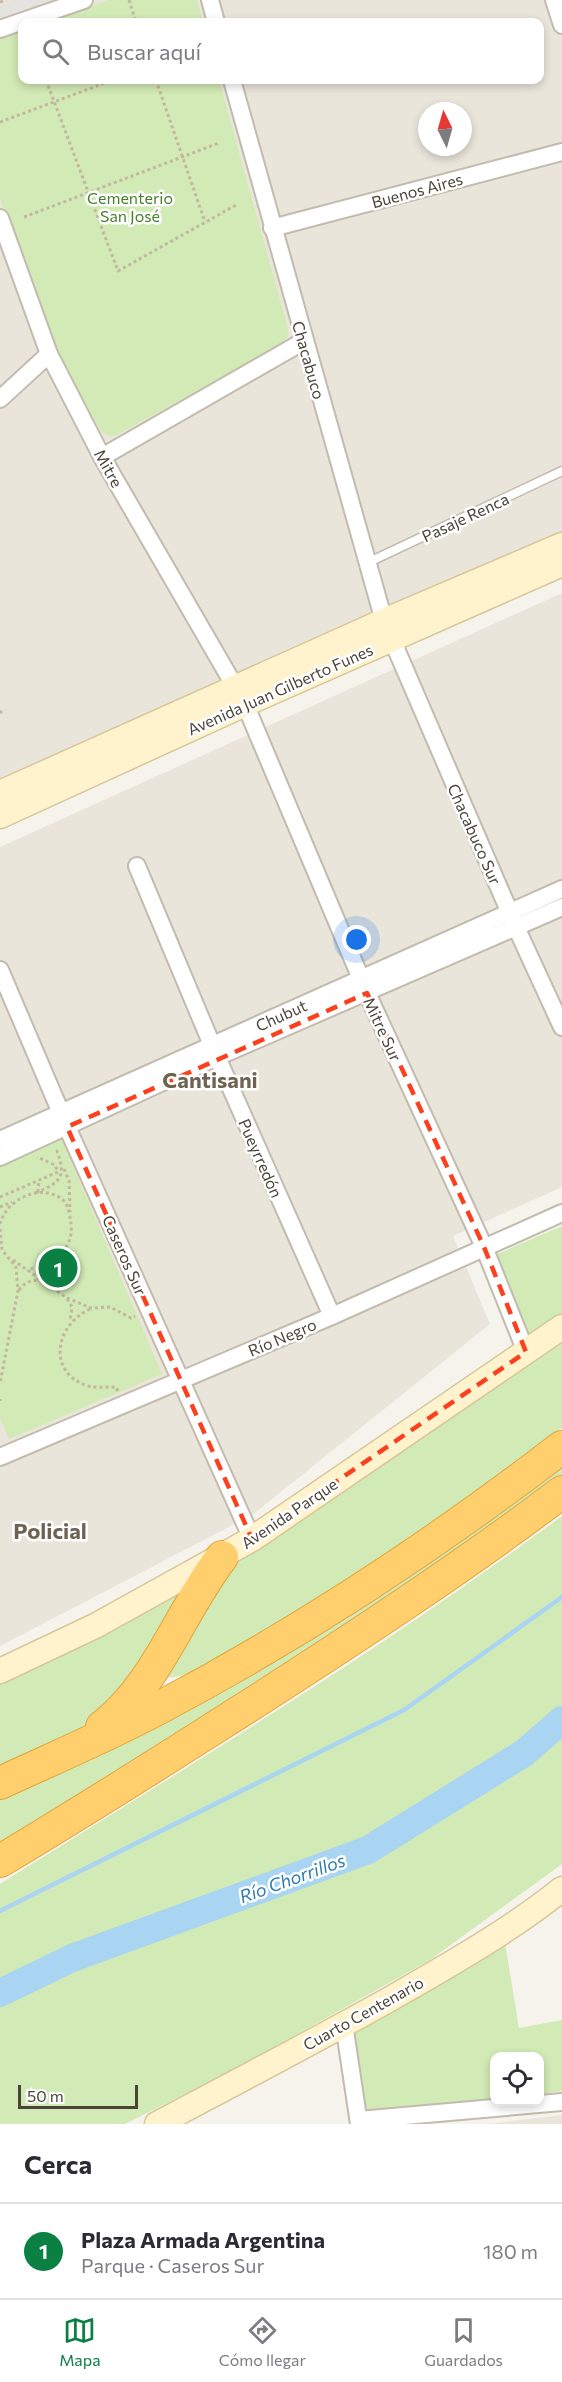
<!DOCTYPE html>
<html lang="es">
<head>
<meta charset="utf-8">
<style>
  :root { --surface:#fff; --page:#f7f7f7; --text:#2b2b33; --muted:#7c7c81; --line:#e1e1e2; --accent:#0b8043 }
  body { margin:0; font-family:Commissioner,sans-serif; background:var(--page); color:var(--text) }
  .controls { position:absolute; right:18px; bottom:18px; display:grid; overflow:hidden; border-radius:12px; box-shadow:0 3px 9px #0003 }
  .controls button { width:54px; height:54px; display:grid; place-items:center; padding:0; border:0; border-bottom:2px solid var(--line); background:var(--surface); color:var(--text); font:30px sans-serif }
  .compass { position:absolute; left:418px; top:102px; width:54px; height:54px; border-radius:50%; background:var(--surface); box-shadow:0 3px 9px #0003; rotate:355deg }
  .scale { position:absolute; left:18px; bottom:15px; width:120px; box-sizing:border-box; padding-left:6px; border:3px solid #4b4439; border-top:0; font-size:16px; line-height:21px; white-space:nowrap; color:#4b4439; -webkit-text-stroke:4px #fff; paint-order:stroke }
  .you { position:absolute; left:357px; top:940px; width:21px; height:21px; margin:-15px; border:4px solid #fff; border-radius:50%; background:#1a73e8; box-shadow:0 0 0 9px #1a73e833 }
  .badge { display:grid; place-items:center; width:39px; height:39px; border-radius:50%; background:var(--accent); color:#fff; font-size:20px; font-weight:700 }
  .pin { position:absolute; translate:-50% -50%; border:3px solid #fff; box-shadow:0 2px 6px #0006 }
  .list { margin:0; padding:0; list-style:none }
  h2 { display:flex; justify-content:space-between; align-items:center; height:78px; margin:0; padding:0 24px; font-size:26px }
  h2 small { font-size:20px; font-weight:400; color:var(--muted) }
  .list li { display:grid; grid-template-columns:39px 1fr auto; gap:18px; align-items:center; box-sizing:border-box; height:96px; padding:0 24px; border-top:2px solid var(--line) }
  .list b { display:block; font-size:22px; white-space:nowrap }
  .list p { margin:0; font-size:20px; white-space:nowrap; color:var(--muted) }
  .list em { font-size:20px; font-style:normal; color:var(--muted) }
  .icon { flex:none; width:33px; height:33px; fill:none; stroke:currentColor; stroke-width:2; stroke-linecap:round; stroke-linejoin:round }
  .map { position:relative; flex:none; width:562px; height:2124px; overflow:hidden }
  .search { position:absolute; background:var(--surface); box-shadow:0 3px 9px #0003; left:18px; right:18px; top:18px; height:66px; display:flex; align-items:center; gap:15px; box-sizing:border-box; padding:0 21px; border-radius:12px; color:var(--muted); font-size:22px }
  .sheet { height:174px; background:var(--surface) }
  nav { display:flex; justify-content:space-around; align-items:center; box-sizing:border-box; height:84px; border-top:2px solid var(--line); background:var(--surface); font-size:16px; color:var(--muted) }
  nav a { display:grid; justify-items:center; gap:3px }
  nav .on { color:var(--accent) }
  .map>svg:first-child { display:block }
  .residential { fill:#eae5da; fill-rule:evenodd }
  .green { fill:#d2eab5 }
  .parking { fill:#e5e3e0 }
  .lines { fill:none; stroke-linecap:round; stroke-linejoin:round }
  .stream { stroke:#a9d4f2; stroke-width:4.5 }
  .river { stroke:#a9d4f2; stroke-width:28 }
  .lane-casing { stroke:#c2bbae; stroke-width:11 }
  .street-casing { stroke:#c2bbae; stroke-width:20 }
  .secondary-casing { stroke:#d6c79b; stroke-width:27 }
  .highway-casing { stroke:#e0a43c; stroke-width:34 }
  .path { stroke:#c4b79f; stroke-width:3; stroke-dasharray:3 3; stroke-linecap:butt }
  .lane { stroke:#fff; stroke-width:8 }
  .street { stroke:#fff; stroke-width:16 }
  .secondary { stroke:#fff3cd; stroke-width:24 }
  .highway { stroke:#ffcf6e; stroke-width:32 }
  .marked { fill:none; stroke:#fc3f1d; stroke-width:4.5; stroke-dasharray:12 8; stroke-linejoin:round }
  .labels { text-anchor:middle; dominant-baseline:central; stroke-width:5; stroke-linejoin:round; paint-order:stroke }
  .street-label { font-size:16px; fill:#4b4439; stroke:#fff }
  .park-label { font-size:16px; fill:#4a7f2a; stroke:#fff }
  .water-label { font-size:18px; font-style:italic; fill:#2e7ab2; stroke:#fff }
  .district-label { font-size:22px; font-weight:bold; fill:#6e6250; stroke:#fff }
</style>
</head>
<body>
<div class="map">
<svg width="562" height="2124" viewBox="0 0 562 2124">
  <rect width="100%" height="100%" fill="#f6f3ec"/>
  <g class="residential">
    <path d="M0,0H562V554L0,812ZM22,22H540V80H22ZM427,111H463V147H427Z"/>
    <polygon points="562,593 562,1187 453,1236 490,1324 252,1515 0,1646 0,847"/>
    <polygon points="562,2115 562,2124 487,2124"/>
  </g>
  <g class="green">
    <polygon points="110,0 197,0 203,22 45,22"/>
    <polygon points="22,30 22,80 219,80 288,329 288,336 280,345 115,436 106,435 101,431 55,350 0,199 0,38"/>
    <polygon points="60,1136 162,1374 9,1439 0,1418 0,1162"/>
    <polygon points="562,1226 562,1315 527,1339 495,1255"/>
    <polygon points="562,1337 562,1428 500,1476 385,1558 215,1662 182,1676 158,1679 221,1567"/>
    <polygon points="562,1458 562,1484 0,1852 0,1795"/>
    <path d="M562,1516V1864L430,1960L233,2070L125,2124H0V1884C190,1765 382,1650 562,1516Z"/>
    <polygon points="177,1595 182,1599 145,1670 77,1736 0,1770 0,1683"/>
    <polygon points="505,1943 519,2028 562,2020 562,2091 540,2094 540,2056 494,2056 494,2100 369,2118 348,2029"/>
  </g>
  <polygon class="parking" points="16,0 56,0 0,20 0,6"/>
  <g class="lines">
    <polyline class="stream" points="0,1911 404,1710 562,1597"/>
    <polyline class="river" points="0,1993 72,1958 368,1850 524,1753 562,1720"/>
    <defs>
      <polyline id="lane" points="367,563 562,471"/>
      <g id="street">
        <polyline points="210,0 216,22"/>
        <polyline points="554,0 562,25"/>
        <polyline points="0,29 84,0"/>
        <polyline points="232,80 384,621 516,927 562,1027"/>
        <polyline points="0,218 49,354 102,457 245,704 367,993 484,1247 526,1352"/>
        <polyline points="272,228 562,152"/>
        <polyline points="0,399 49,354"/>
        <polyline points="102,457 304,341"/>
        <polyline points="137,866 217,1057 332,1316"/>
        <polyline points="0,970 67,1127 252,1539"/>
        <polyline points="0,1140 562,889"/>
        <polyline points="0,1157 217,1057 562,907"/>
        <polyline points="0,1457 332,1316 562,1213"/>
        <polyline points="344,2024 359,2124"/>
        <polyline points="359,2120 562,2102"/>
      </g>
      <g id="secondary">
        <polyline points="0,793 384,621 562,545"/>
        <polyline points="0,816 245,704 562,564"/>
        <polyline points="0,1671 95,1626 252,1539 562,1327"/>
        <path d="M157,2124C235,2083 313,2042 390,1999C449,1965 508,1932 562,1889"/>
      </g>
      <g id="highway">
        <path d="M102,1727C157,1685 180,1611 222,1557"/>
        <path d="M0,1783C52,1759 106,1736 157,1709C299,1634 435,1545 562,1447"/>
        <path d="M0,1861C86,1810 170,1756 255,1702C359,1635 463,1567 562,1492"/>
      </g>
    </defs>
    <use href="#lane" class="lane-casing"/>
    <use href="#street" class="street-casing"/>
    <use href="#secondary" class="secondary-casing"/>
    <use href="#highway" class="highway-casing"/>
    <g class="path">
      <polyline points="129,0 136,22"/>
      <polyline points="0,2 6,0"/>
      <polyline points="46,80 118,271 238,204"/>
      <polyline points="156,80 205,222"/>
      <polyline points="0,122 113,80"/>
      <polyline points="24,217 219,143"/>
      <polyline points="0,713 2,711"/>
      <polyline points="64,1169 69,1181 70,1212"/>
      <polyline points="38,1192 39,1180"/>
      <path d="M36,1193C60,1182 67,1178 57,1151L60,1149"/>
      <polyline points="0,1197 58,1172 55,1165 37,1157"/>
      <polyline points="0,1207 12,1202"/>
      <path d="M0,1224C6,1199 43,1181 64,1201C69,1207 70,1217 71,1224C74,1252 51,1262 27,1270"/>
      <polyline points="0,1229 2,1250 16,1267 18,1291 0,1383"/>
      <polyline points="13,1260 67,1298 91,1308 110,1307 131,1318 135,1316"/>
      <path d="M19,1290C25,1282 32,1279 42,1281"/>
      <polyline points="67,1299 72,1307 70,1321"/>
      <path d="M90,1309C54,1326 47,1373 88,1386C97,1388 107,1387 116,1387L118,1392"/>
      <polyline points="0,1399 0,1401"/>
    </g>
    <use href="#lane" class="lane"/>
    <use href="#street" class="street"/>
    <use href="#secondary" class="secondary"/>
    <use href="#highway" class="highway"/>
  </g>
  <path class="marked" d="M367,993L484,1247L526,1352L252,1539L67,1127Z"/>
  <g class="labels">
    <g class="street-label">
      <text transform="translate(417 190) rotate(-15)">Buenos Aires</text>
      <text transform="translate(309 360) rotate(74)">Chacabuco</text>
      <text transform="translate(109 468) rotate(61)">Mitre</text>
      <text transform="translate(465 517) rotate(-25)">Pasaje Renca</text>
      <text transform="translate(280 689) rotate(-24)">Avenida Juan Gilberto Funes</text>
      <text transform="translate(475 834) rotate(66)">Chacabuco Sur</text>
      <text transform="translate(281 1015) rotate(-24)">Chubut</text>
      <text transform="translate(383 1029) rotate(65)">Mitre Sur</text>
      <text transform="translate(261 1158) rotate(66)">Pueyrredón</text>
      <text transform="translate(125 1255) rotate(66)">Caseros Sur</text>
      <text transform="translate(282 1337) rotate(-23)">Río Negro</text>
      <text transform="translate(289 1513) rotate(-34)">Avenida Parque</text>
      <text transform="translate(363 2013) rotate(-29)">Cuarto Centenario</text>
    </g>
    <g class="park-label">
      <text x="130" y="197">Cementerio<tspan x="130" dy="18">San José</tspan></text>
    </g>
    <g class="water-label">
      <text transform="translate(292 1878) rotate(-20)">Río Chorrillos</text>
    </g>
    <g class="district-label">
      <text x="210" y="1079">Cantisani</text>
      <text x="50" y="1530">Policial</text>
    </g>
  </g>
</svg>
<div class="controls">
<button><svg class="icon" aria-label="locate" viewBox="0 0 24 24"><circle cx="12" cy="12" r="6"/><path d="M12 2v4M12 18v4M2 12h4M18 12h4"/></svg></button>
</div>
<svg class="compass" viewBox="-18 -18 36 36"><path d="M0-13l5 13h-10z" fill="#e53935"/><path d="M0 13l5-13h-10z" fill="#7c7c81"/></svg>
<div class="scale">50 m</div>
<div class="you"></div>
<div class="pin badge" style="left:58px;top:1268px">1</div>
<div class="search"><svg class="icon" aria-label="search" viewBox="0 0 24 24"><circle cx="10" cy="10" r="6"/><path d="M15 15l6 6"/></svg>Buscar aquí</div>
</div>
<section class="sheet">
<h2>Cerca<small></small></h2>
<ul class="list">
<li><span class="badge">1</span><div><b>Plaza Armada Argentina</b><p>Parque · Caseros Sur</p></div><em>180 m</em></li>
</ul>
</section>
<nav>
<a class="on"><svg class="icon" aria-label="map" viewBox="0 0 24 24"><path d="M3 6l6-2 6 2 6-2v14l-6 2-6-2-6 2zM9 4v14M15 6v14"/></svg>Mapa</a>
<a><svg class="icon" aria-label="directions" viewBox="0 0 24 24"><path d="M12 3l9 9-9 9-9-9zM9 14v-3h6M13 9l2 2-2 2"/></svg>Cómo llegar</a>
<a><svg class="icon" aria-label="saved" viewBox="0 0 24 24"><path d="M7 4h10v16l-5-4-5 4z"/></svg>Guardados</a>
</nav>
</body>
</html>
